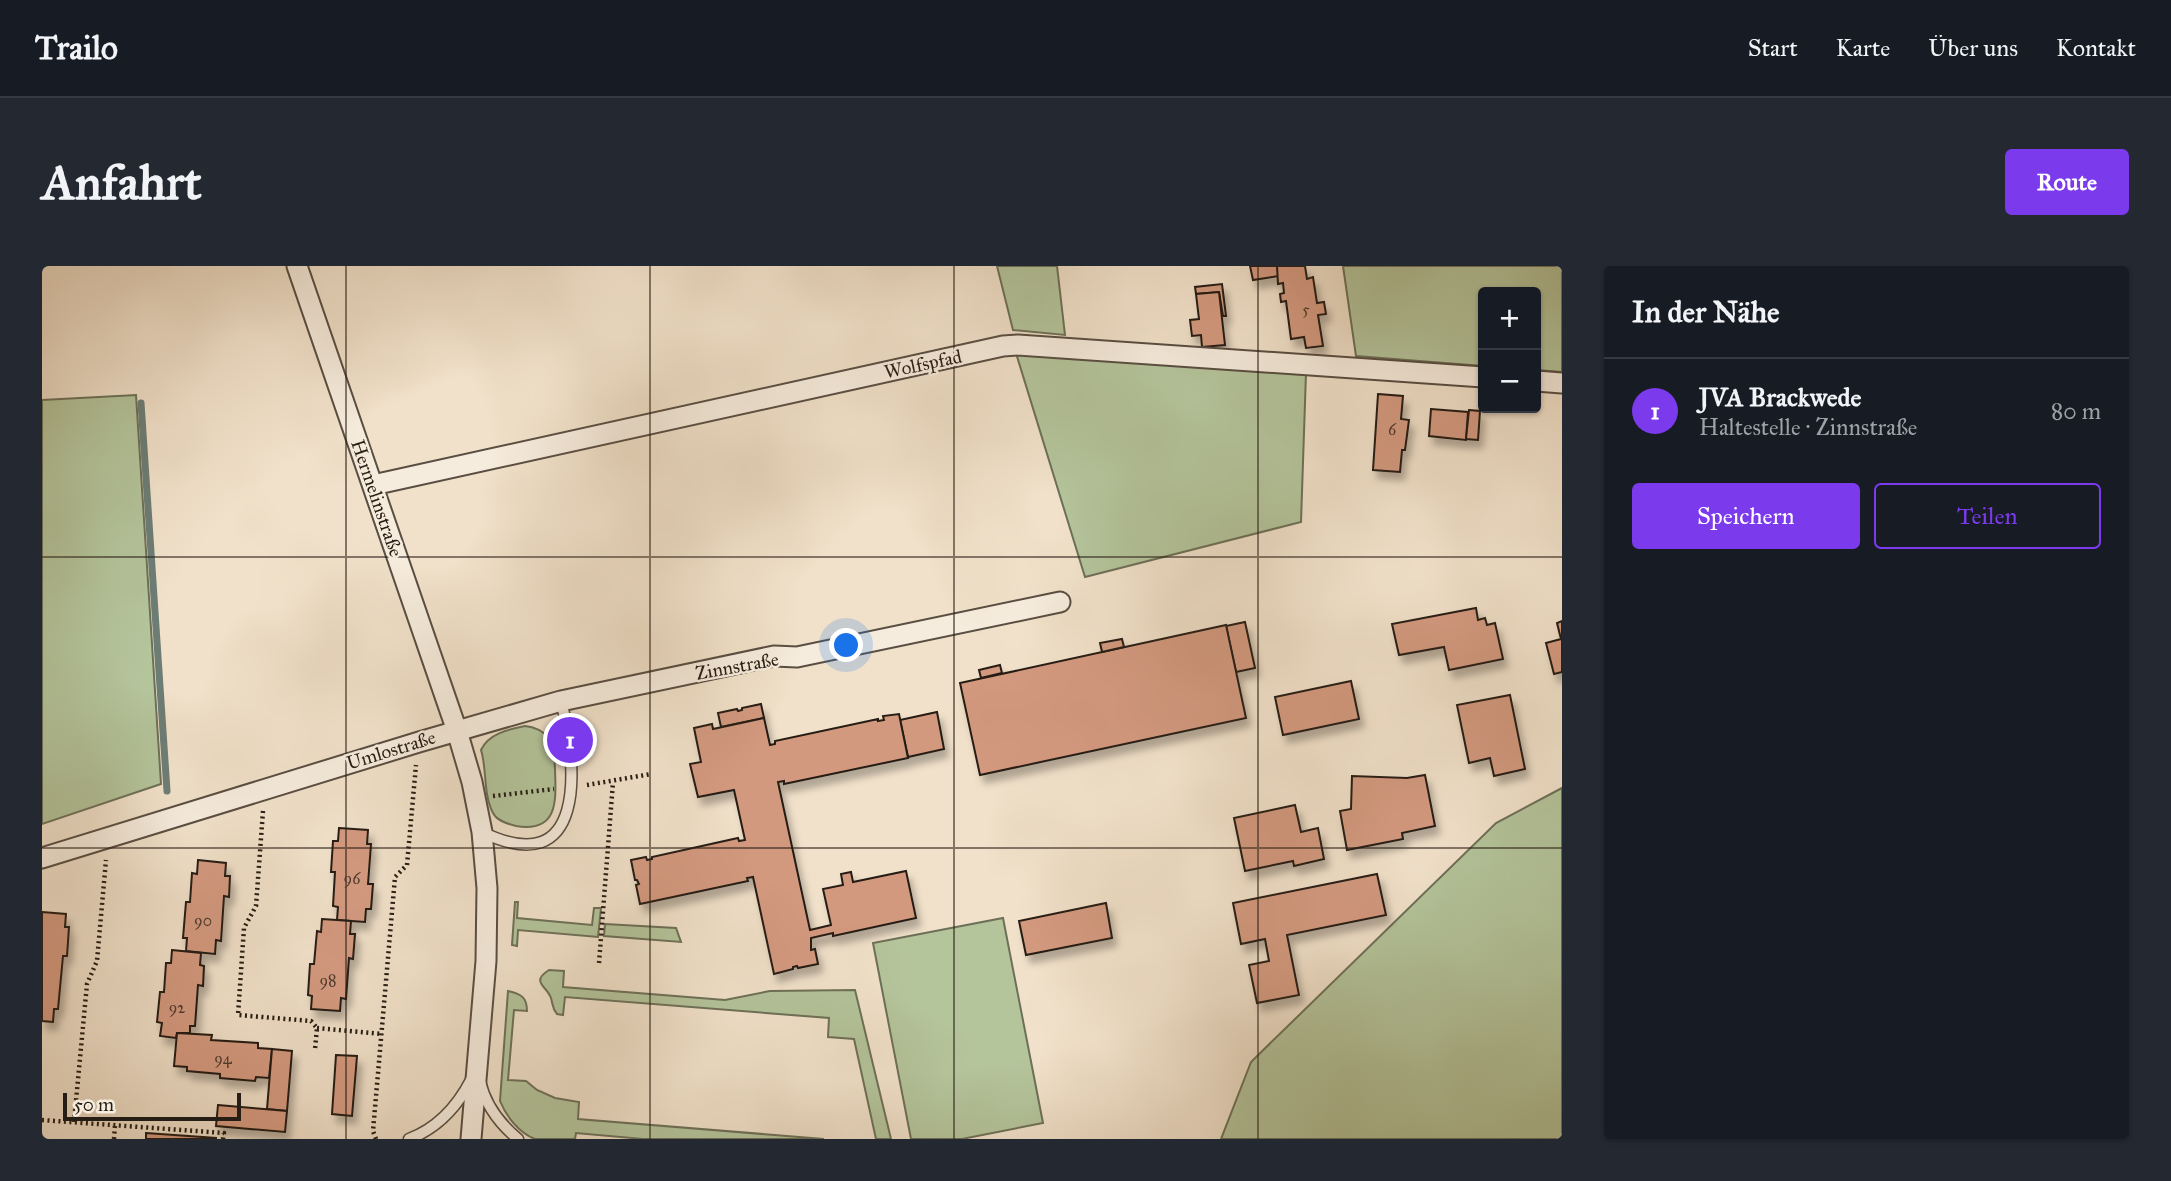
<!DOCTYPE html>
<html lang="de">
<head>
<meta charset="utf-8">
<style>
  :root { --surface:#171b24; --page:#242831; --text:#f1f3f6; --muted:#9ea1a6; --line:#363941; --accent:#7c3aed }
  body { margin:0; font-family:"IM FELL Great Primer",serif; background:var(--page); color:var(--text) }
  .controls { position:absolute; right:21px; top:21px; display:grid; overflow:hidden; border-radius:7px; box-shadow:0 2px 5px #0004 }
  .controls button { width:63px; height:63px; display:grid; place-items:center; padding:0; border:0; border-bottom:2px solid var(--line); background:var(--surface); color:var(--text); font:35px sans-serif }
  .scale { position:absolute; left:21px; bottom:18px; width:178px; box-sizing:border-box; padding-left:7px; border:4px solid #261d14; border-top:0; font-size:19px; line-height:24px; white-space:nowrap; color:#261d14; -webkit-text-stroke:5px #f6ecdd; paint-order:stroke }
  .you { position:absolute; left:805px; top:380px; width:24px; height:24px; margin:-18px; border:5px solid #fff; border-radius:50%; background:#1a73e8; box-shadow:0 0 0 10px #1a73e833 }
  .badge { display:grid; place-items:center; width:46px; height:46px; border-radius:50%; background:var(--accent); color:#fff; font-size:23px; font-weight:700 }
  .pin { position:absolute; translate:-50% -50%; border:4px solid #fff; box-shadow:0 2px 7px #0006 }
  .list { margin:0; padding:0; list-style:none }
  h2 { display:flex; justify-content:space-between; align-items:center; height:91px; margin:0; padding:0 28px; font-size:30px }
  h2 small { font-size:23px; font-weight:400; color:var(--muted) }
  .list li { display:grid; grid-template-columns:46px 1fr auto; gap:21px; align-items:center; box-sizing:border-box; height:105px; padding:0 28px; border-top:2px solid var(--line) }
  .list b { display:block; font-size:26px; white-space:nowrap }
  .list p { margin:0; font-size:23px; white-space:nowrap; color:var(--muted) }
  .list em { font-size:23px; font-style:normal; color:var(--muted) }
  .actions { display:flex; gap:14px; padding:21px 28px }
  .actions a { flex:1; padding:16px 0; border:2px solid var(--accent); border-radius:7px; text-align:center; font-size:24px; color:var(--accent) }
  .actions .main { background:var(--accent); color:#fff }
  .map { position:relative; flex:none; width:1520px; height:873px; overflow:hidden; border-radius:7px }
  header { display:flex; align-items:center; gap:42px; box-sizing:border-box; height:98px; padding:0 35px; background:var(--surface); border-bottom:2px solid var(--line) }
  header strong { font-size:33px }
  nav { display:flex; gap:38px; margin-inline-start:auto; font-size:24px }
  .intro { display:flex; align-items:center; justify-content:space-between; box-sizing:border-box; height:168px; padding:0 42px }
  h1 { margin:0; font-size:49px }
  .button { padding:18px 32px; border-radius:7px; background:var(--accent); color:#fff; font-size:24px; font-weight:700 }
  main { display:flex; gap:42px; padding:0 42px }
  aside { flex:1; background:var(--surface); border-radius:7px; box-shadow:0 2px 5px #0004 }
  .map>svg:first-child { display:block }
  .green { fill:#b4c49b; stroke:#6d7058; stroke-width:2 }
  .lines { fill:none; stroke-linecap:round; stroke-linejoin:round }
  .stream { stroke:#6c7d76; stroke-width:7 }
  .building { fill:#d3997f; stroke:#261d14; stroke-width:2; filter:url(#shadow) }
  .lane-casing { stroke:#594e42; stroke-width:13 }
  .street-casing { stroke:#594e42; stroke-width:23 }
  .path { stroke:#261d14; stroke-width:4.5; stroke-dasharray:2 3.5; stroke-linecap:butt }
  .lane { stroke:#f6ecdd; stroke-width:10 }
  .street { stroke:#f6ecdd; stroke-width:19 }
  .grid { fill:none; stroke:#261d14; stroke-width:2; stroke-opacity:0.55 }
  .labels { text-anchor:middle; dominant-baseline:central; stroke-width:5; stroke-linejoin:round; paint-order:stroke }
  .number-label { font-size:16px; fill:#513c2f }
  .street-label { font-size:19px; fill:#261d14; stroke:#f6ecdd }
</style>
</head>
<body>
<header>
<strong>Trailo</strong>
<nav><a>Start</a><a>Karte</a><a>Über uns</a><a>Kontakt</a></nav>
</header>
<div class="intro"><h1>Anfahrt</h1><a class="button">Route</a></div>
<main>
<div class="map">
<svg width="1520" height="873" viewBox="0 0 1520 873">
  <defs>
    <filter id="shadow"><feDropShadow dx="4.5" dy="8" stdDeviation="3.5" flood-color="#0004"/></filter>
  </defs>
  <rect width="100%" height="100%" fill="#f1e1ca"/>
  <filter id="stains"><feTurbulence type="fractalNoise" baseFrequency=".00286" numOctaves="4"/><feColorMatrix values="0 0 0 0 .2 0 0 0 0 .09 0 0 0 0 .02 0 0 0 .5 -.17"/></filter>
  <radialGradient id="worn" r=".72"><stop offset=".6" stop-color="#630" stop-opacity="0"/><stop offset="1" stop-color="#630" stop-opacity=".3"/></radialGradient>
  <g class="green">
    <polygon points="955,0 1015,0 1023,69 971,64"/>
    <polygon points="1301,0 1520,0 1520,106 1494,104 1494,26 1441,26 1441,100 1314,90"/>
    <polygon points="973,84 1264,107 1259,256 1043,311"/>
    <polygon points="94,129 119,518 0,558 0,134"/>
    <path d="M483,460C493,461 500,464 507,472C514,480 512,492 513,503C514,534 517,567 474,560C466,558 455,555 451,547C441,528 445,503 439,484C446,468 467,463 483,460Z"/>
    <polygon points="1520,522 1520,873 1179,873 1209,796 1454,557"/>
    <polygon points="473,636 476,636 475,652 550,659 552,642 559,642 556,671 476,664 475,680 470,679"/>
    <polygon points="961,652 1001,857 920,873 869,873 831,677"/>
    <polygon points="563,658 634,662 639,676 562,670"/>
    <path d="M507,704L522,705L521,721L683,734L728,725L813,724L849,873H834L812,773L786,771L787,752L523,731L521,749L515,748C510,742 511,739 509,732C505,720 488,716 507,704Z"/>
    <path d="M466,725C479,728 485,731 485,745L472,744L466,814L484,815L495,824L513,832L537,836L536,853L782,873H601L534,867L533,873C521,873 504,873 493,873C477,867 464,850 458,835Z"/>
  </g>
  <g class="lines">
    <polyline class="stream" points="99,137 125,525"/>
  </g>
  <g class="building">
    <polygon points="1208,0 1235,0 1237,10 1211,14"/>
    <polygon points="1235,0 1263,0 1265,13 1271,11 1275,37 1282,36 1284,48 1276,49 1281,80 1264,82 1262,71 1249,73 1244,35 1239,36 1238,28 1242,27 1241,17 1236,18"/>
    <polygon points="1180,18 1184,50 1181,50 1177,26 1154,28 1153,21"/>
    <polygon points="1177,26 1183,79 1160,81 1159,69 1150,70 1148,54 1157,53 1154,28"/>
    <polygon points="1336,128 1361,130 1359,153 1367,154 1363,184 1360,184 1358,206 1331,204"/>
    <polygon points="1389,143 1426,146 1424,174 1387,170"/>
    <polygon points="1427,144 1438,145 1436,174 1424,173"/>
    <polygon points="1434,342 1436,354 1443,352 1445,359 1453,357 1461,393 1407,404 1402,381 1357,389 1350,358"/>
    <polygon points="1520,355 1520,406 1512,408 1504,377 1519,373 1515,357"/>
    <polygon points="1203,356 1213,402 1194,406 1184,360"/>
    <polygon points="1184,359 1204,452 938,509 918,417"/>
    <polygon points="1080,373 1082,381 1060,386 1058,377"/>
    <polygon points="958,399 960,407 939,412 937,404"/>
    <polygon points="1309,415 1317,453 1241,469 1233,431"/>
    <polygon points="1468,429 1483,503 1452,510 1448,492 1427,497 1415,439"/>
    <polygon points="719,438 722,452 679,461 676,447 695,443 696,445 700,444 700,442"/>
    <polygon points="895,446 902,483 866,491 858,454"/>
    <polygon points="857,448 866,492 742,518 742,515 736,516 768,664 789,659 781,623 801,619 799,608 809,606 811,616 864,605 874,652 791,670 791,667 769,672 769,684 773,683 776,698 756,702 755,700 751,701 751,703 732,708 711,611 705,612 706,615 598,638 594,619 597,618 595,614 593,614 589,594 604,591 605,594 610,593 610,591 696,572 697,575 703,574 692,524 656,531 648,498 659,496 652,462 670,458 671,463 722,452 728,479 733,478 733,475 836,453 836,455 842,454 841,450"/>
    <polygon points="1383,509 1393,560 1360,567 1361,573 1305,584 1298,545 1309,543 1310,510 1365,512"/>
    <polygon points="1253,539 1259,566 1276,562 1282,593 1252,600 1251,595 1203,605 1192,552"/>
    <polygon points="297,562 326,564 325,578 329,578 326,618 331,618 329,643 324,643 323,656 295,654 296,641 291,640 293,606 289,606 291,575 296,575"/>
    <polygon points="156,594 184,597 183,610 188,610 187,631 182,630 179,675 174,674 173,688 144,685 145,672 141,672 144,636 148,636 150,607 155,608"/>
    <polygon points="1335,608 1344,649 1245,669 1257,729 1215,737 1207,699 1227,695 1223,673 1199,678 1191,637"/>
    <polygon points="1064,637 1070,672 984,689 977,655"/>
    <polygon points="0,646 24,648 23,661 27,661 25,690 21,690 16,743 12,743 11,756 0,755"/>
    <polygon points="280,653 309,655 308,668 313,668 311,693 307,692 304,733 299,732 298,745 269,743 270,730 266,729 268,698 272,698 275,665 279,666"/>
    <polygon points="130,684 159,687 158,699 162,700 161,720 156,719 153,760 148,760 148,767 135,767 134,772 118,770 120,757 115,756 118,726 122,726 124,697 129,697"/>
    <polygon points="135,767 170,769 169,774 216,777 216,782 230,783 227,812 214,811 213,815 178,812 178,808 145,805 145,801 132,800"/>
    <polygon points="230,783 250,785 245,845 225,843"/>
    <polygon points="294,789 315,790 310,850 290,848"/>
    <polygon points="176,839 245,845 243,866 174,860"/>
    <polygon points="104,867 174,872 174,873 104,873"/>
  </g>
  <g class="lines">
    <defs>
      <g id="lane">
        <path d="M440,566C545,617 536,500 519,435"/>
        <path d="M438,815C443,838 458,858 476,873"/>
        <path d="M367,873C396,862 415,841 429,814"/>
      </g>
      <g id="street">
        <polyline points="255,0 415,465 430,516 440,566 445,622 444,695 429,873"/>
        <polyline points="1494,115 1520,117"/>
        <polyline points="331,219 961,80 976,79 1441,111"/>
        <polyline points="0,592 377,476 519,435 732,390 755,391 1018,336"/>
      </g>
    </defs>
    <use href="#lane" class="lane-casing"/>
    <use href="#street" class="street-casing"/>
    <g class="path">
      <polyline points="545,519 609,508"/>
      <polyline points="451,530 512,523"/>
      <polyline points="221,545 214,640 202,662 196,749 269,755 275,762 273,783"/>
      <polyline points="557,697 571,516"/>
      <polyline points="275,762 340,768"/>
      <polyline points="0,854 182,867 181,873"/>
      <polyline points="32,856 45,718 55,695 64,594"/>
      <polyline points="72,873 73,859"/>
      <polyline points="334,873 331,865 353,611 365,599 374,499"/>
    </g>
    <use href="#lane" class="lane"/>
    <use href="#street" class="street"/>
  </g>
  <path class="grid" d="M304,0V873M608,0V873M912,0V873M1216,0V873M0,291H1520M0,582H1520"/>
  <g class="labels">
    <g class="number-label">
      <text x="1264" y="43">5</text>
      <text x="1350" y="163">6</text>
      <text x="310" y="612">96</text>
      <text x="161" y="654">90</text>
      <text x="286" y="714">98</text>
      <text x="135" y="741">92</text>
      <text x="181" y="792">94</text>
    </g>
    <g class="street-label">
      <text transform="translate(881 98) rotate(-12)">Wolfspfad</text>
      <text transform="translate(335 232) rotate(71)">Hermelinstraße</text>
      <text transform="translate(695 400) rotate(-10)">Zinnstraße</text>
      <text transform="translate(349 484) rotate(-17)">Umlostraße</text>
    </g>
  </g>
  <rect width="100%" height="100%" filter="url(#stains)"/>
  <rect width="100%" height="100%" fill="url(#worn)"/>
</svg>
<div class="controls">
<button>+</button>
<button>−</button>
</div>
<div class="scale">50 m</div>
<div class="you"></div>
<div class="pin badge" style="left:528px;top:474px">1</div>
</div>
<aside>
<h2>In der Nähe<small></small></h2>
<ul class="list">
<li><span class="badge">1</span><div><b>JVA Brackwede</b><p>Haltestelle · Zinnstraße</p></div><em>80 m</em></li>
</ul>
<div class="actions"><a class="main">Speichern</a><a>Teilen</a></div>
</aside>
</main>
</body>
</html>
